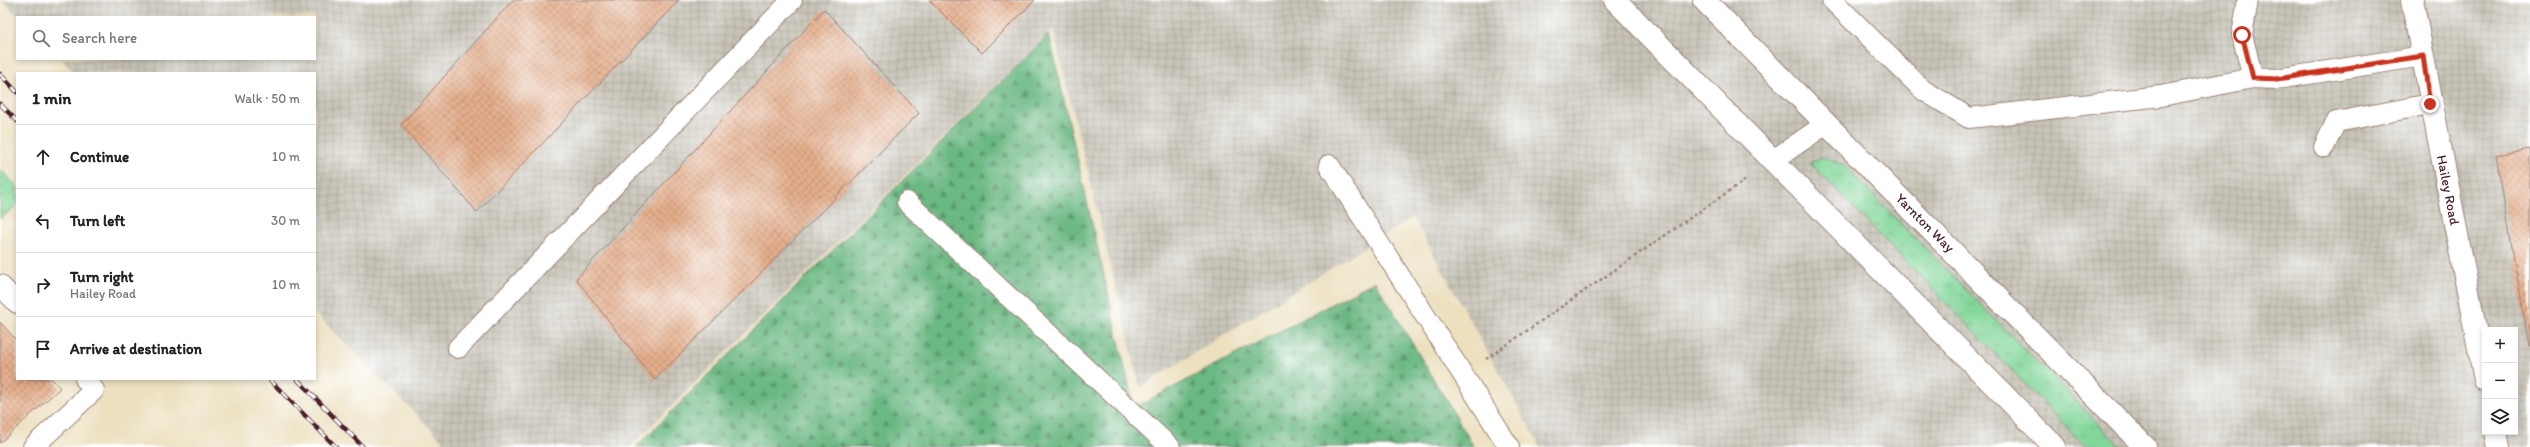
<!DOCTYPE html>
<html lang="en">
<head>
<meta charset="utf-8">
<style>
  :root { --surface:#fff; --page:#f2f2f2; --text:#222; --muted:#767676; --line:#e0e0e0 }
  body { margin:0; font-family:Itim,sans-serif; background:var(--page); color:var(--text) }
  .controls { position:absolute; right:12px; bottom:12px; display:grid; overflow:hidden; border-radius:0px; box-shadow:0 2px 6px #0003 }
  .controls button { width:36px; height:36px; display:grid; place-items:center; padding:0; border:0; border-bottom:1px solid var(--line); background:var(--surface); color:var(--text); font:20px sans-serif }
  .stop { position:absolute; width:12px; height:12px; margin:-9px; border:3px solid #c8321e; border-radius:50%; background:#fff }
  .stop.end { background:#c8321e; border-color:#fff; box-shadow:0 1px 4px #0008 }
  .list { margin:0; padding:0; list-style:none }
  h2 { display:flex; justify-content:space-between; align-items:center; height:52px; margin:0; padding:0 16px; font-size:17px }
  h2 small { font-size:13px; font-weight:400; color:var(--muted) }
  .list li { display:grid; grid-template-columns:26px 1fr auto; gap:12px; align-items:center; box-sizing:border-box; height:64px; padding:0 16px; border-top:1px solid var(--line) }
  .list b { display:block; font-size:15px; white-space:nowrap }
  .list p { margin:0; font-size:13px; white-space:nowrap; color:var(--muted) }
  .list em { font-size:13px; font-style:normal; color:var(--muted) }
  .icon { flex:none; width:22px; height:22px; fill:none; stroke:currentColor; stroke-width:2; stroke-linecap:round; stroke-linejoin:round }
  .map { position:relative; flex:none; width:2530px; height:447px; overflow:hidden }
  .search { position:absolute; background:var(--surface); box-shadow:0 2px 6px #0003; left:16px; top:16px; width:300px; height:44px; display:flex; align-items:center; gap:10px; box-sizing:border-box; padding:0 14px; border-radius:0px; color:var(--muted); font-size:15px }
  .panel { position:absolute; background:var(--surface); box-shadow:0 2px 6px #0003; left:16px; top:72px; width:300px; height:308px; border-radius:0px }
  .map>svg:first-child { display:block }
  .industrial { fill:url(#industrial-grid); fill-rule:evenodd }
  .grass { fill:url(#grass-tufts); stroke:#667b62 }
  .forest { fill:url(#forest-firs); stroke:#5a6c56 }
  .garden { fill:#83d79a; stroke:#667b62 }
  .building { fill:url(#building-cross-hatch) }
  .lines { fill:none; stroke-linecap:round; stroke-linejoin:round }
  .service-casing { stroke:#9b8075; stroke-width:22 }
  .minor-casing { stroke:#9b8075; stroke-width:24 }
  .tertiary-casing { stroke:#9b8075; stroke-width:24 }
  .path { stroke:#9b8075; stroke-width:2.5; stroke-dasharray:3 3; stroke-linecap:butt }
  .service { stroke:#fff; stroke-width:20 }
  .minor { stroke:#fff; stroke-width:22 }
  .tertiary { stroke:#fff; stroke-width:22 }
  .rail-casing { stroke:#4a1f2b; stroke-width:4.5 }
  .rail { stroke:#fff; stroke-width:3; stroke-dasharray:9; stroke-linecap:butt }
  .route { stroke:#c8321e; stroke-width:5 }
  .labels { text-anchor:middle; dominant-baseline:central; stroke-width:3; stroke-linejoin:round; paint-order:stroke }
  .street-label { font-size:14px; fill:#4a1f2b; stroke:#fff }
</style>
</head>
<body>
<div class="map">
<svg width="2530" height="447" viewBox="0 0 2530 447">
  <defs>
    <pattern id="industrial-grid" width="8" height="8" patternUnits="userSpaceOnUse"><rect width="8" height="8" fill="#c8c4b8"/><path d="M0 4h8M4 0v8" fill="none" stroke="#ada89e"/></pattern>
    <pattern id="grass-tufts" width="24" height="20" patternUnits="userSpaceOnUse"><rect width="24" height="20" fill="#83d79a"/><path d="M3 7l-1-3M5 7V3M7 7l1-3M15 17l-1-3M17 17v-4M19 17l1-3" fill="none" stroke="#73b885"/></pattern>
    <pattern id="forest-firs" width="22" height="20" patternUnits="userSpaceOnUse"><rect width="22" height="20" fill="#6ab882"/><path d="M5 1l3.5 6h-7zM16 11l3.5 6h-7z" fill="#59956b"/></pattern>
    <pattern id="building-cross-hatch" width="8" height="8" patternUnits="userSpaceOnUse"><rect width="8" height="8" fill="#e5af8c"/><path d="M0 0l8 8M0 8l8-8" fill="none" stroke="#bc8e73"/></pattern>
  </defs>
  <rect width="100%" height="100%" fill="#fff"/>
  <filter id="ink" filterUnits="userSpaceOnUse"><feTurbulence type="fractalNoise" baseFrequency=".025" numOctaves="2"/><feDisplacementMap in="SourceGraphic" scale="8" xChannelSelector="R" yChannelSelector="G"/><feConvolveMatrix kernelMatrix="1 2 1 2 8 2 1 2 1" color-interpolation-filters="sRGB"/></filter>
  <filter id="wash" filterUnits="userSpaceOnUse"><feTurbulence type="fractalNoise" baseFrequency=".012" numOctaves="4" result="noise"/><feDisplacementMap in="SourceGraphic" scale="16" xChannelSelector="R" yChannelSelector="G"/><feGaussianBlur stdDeviation="0.9" result="paint"/><feColorMatrix in="noise" values="0 0 0 0 0 0 0 0 0 0 0 0 0 0 0 0 0 1.4 0 .05"/><feComposite in="paint" operator="in"/></filter>
  <g filter="url(#wash)">
    <rect width="100%" height="100%" fill="#ece0bf"/>
    <path class="industrial" d="M2,0H2530V447H1540L1413,217L1140,387L1053,29L630,447H449L315,313V73H75L61,59H315V17H19ZM2485,330H2515V432H2485Z"/>
    <polygon class="grass" points="1825,157 1843,165 2121,447 2086,447 1810,163"/>
    <polygon class="forest" points="1049,34 1134,408 1375,281 1474,447 636,447"/>
    <polygon class="garden" points="0,169 17,186 17,205 0,219"/>
    <g id="blocks">
      <g class="building">
        <polygon points="513,0 679,0 477,212 401,125"/>
        <polygon points="929,0 1035,0 982,53"/>
        <polygon points="824,9 919,113 655,380 576,279"/>
        <polygon points="2530,149 2530,345 2529,345 2496,155"/>
        <polygon points="0,322 17,341 17,379 52,379 60,388 0,443"/>
      </g>
    </g>
  </g>
  <g filter="url(#ink)">
    <use href="#blocks" fill-opacity="0" stroke="#9b8075" stroke-width="1"/>
    <g class="lines">
      <defs>
        <g id="service">
          <polyline points="1832,0 1923,90 1969,118 2161,96 2253,78 2277,79 2423,56"/>
          <polyline points="2248,0 2242,35 2253,78"/>
          <polyline points="2324,147 2336,122 2430,104"/>
          <polyline points="1772,161 1826,124"/>
          <polyline points="1329,165 1509,447"/>
          <polyline points="907,202 1170,447"/>
          <polyline points="0,285 17,303"/>
          <polyline points="458,348 792,0"/>
          <polyline points="33,447 94,390 85,379"/>
        </g>
        <g id="minor">
          <polyline points="2412,0 2485,380"/>
          <polyline points="2495,432 2498,447"/>
        </g>
        <g id="tertiary">
          <polyline points="1615,0 2055,447"/>
          <polyline points="1704,0 2145,447"/>
        </g>
      </defs>
      <use href="#service" class="service-casing"/>
      <use href="#minor" class="minor-casing"/>
      <use href="#tertiary" class="tertiary-casing"/>
      <polyline class="path" points="1486,359 1748,178"/>
      <use href="#service" class="service"/>
      <use href="#minor" class="minor"/>
      <use href="#tertiary" class="tertiary"/>
      <defs>
        <g id="rail">
          <polyline points="0,74 17,92"/>
          <polyline points="0,104 17,121"/>
          <polyline points="269,379 336,447"/>
          <polyline points="297,379 363,447"/>
        </g>
      </defs>
      <use href="#rail" class="rail-casing"/>
      <use href="#rail" class="rail"/>
    </g>
  </g>
  <g class="lines" filter="url(#ink)">
    <polyline class="route" points="2242,35 2253,78 2277,79 2423,56 2430,104"/>
  </g>
  <g class="labels">
    <g class="street-label">
      <text transform="translate(2448 190) rotate(79)">Hailey Road</text>
      <text transform="translate(1925 223) rotate(45)">Yarnton Way</text>
    </g>
  </g>
</svg>
<div class="controls">
<button>+</button>
<button>−</button>
<button><svg class="icon" aria-label="layers" viewBox="0 0 24 24"><path d="M12 4l9 5-9 5-9-5zM3 14l9 5 9-5"/></svg></button>
</div>
<div class="stop" style="left:2242px;top:35px"></div>
<div class="stop end" style="left:2430px;top:104px"></div>
<div class="search"><svg class="icon" aria-label="search" viewBox="0 0 24 24"><circle cx="10" cy="10" r="6"/><path d="M15 15l6 6"/></svg>Search here</div>
<section class="panel">
<h2>1 min<small>Walk · 50 m</small></h2>
<ul class="list">
<li><svg class="icon" aria-label="ahead" viewBox="0 0 24 24"><path d="M12 20V5M6 11l6-6 6 6"/></svg><div><b>Continue</b></div><em>10 m</em></li>
<li><svg class="icon" aria-label="left" viewBox="0 0 24 24"><path d="M17 20v-9H6M10 6l-5 5 5 5"/></svg><div><b>Turn left</b></div><em>30 m</em></li>
<li><svg class="icon" aria-label="right" viewBox="0 0 24 24"><path d="M7 20v-9h11M14 6l5 5-5 5"/></svg><div><b>Turn right</b><p>Hailey Road</p></div><em>10 m</em></li>
<li><svg class="icon" aria-label="arrive" viewBox="0 0 24 24"><path d="M6 21V4h12l-3 4 3 4H6"/></svg><div><b>Arrive at destination</b></div></li>
</ul>
</section>
</div>
</body>
</html>
